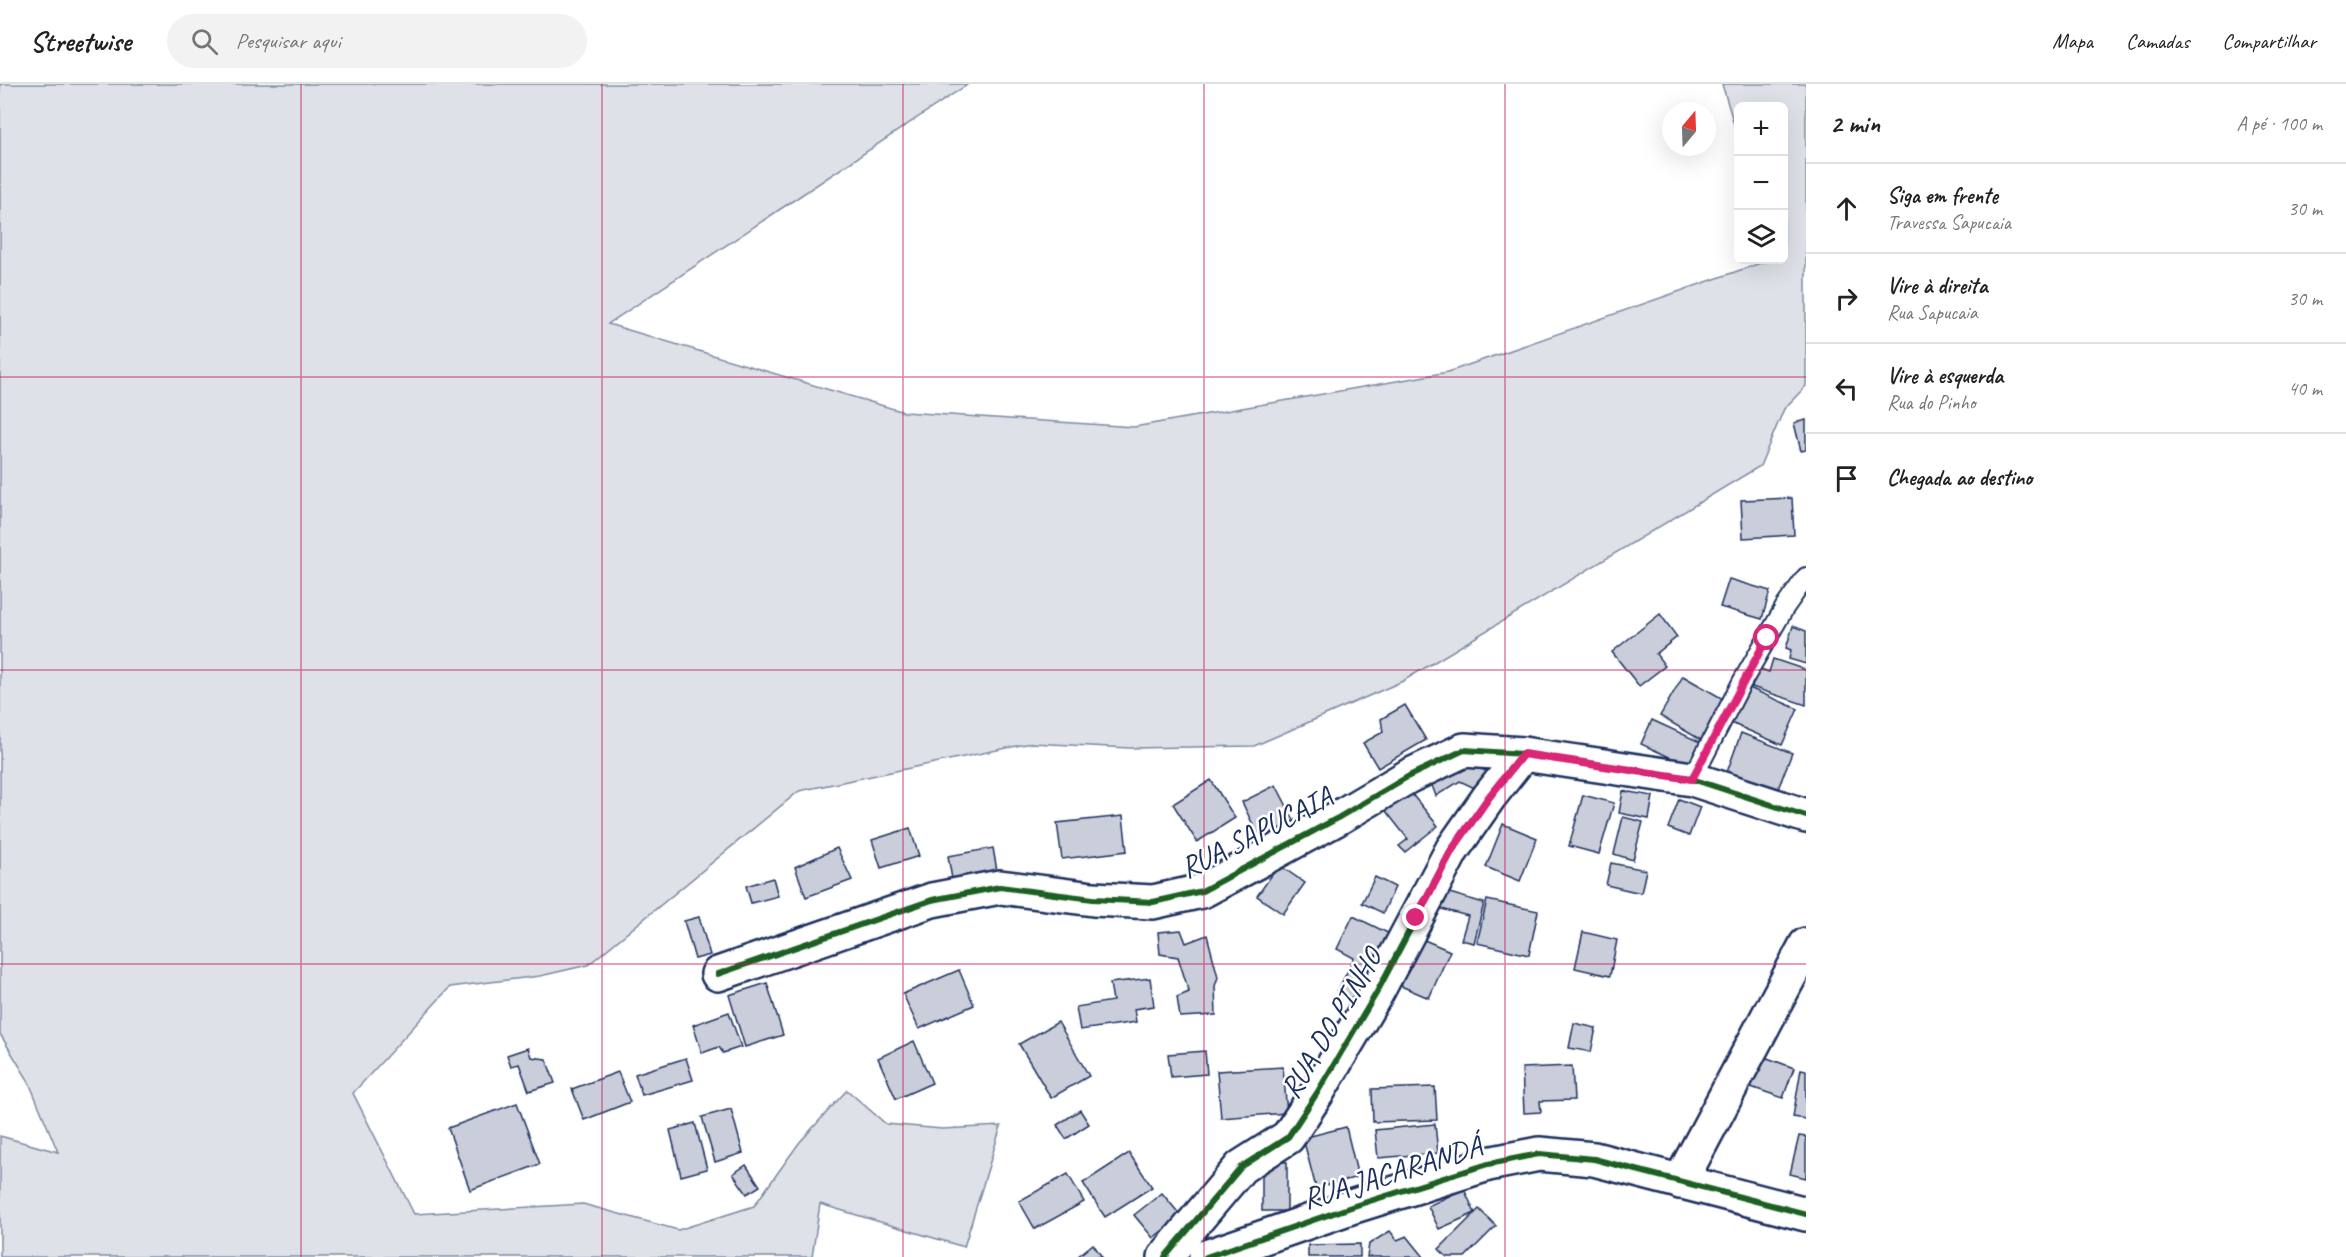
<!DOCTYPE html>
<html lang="pt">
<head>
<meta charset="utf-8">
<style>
  :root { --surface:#fff; --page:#f2f2f2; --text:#222; --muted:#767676; --line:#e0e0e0 }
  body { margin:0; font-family:Caveat,sans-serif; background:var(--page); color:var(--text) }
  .controls { position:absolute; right:18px; top:18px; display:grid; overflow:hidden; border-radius:9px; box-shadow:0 6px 24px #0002 }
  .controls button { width:54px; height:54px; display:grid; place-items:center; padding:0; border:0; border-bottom:2px solid var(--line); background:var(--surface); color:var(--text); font:30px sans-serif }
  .compass { position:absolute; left:1662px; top:18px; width:54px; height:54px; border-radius:50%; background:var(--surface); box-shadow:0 6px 24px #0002; rotate:19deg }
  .stop { position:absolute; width:18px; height:18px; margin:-14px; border:4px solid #db2777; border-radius:50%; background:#fff }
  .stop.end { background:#db2777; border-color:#fff; box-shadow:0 2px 6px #0008 }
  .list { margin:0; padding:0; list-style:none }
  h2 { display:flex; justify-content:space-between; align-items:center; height:78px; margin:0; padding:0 24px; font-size:26px }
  h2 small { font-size:20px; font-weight:400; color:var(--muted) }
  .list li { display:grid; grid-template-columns:39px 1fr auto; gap:18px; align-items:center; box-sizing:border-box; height:90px; padding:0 24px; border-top:2px solid var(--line) }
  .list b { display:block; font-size:22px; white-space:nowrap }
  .list p { margin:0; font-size:20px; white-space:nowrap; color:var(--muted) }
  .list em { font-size:20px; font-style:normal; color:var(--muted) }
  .icon { flex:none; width:33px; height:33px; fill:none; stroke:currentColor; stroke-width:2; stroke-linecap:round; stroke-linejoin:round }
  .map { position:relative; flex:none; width:1806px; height:1173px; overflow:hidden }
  header { display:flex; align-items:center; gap:36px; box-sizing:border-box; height:84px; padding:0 30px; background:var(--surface); border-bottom:2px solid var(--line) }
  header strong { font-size:28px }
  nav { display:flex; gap:33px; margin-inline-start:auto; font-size:21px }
  .search { width:420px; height:54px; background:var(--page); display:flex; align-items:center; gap:15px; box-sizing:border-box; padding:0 21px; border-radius:33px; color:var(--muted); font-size:22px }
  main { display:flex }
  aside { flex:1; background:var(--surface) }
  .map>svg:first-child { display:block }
  .green { fill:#dee1e7; stroke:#7c88a2; stroke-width:1.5 }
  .building { fill:#caceda; stroke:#1b2f5e; stroke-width:1.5 }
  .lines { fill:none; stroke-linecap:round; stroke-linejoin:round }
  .service-casing { stroke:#1b2f5e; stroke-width:22 }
  .minor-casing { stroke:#1b2f5e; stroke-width:38 }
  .service { stroke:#fff; stroke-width:18 }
  .minor { stroke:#fff; stroke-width:33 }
  .cycleway-casing { stroke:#fff; stroke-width:10 }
  .cycleway { stroke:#1b5e20; stroke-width:6 }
  .route { stroke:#db2777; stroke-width:8 }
  .grid { fill:none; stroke:#c2185b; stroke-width:1.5; stroke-opacity:0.55 }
  .labels { text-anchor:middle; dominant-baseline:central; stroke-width:5; stroke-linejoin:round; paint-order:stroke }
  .street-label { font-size:30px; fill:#1b2f5e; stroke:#fff }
</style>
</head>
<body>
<header>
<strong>Streetwise</strong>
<div class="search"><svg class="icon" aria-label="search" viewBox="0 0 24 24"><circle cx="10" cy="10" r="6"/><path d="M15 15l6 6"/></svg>Pesquisar aqui</div>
<nav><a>Mapa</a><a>Camadas</a><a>Compartilhar</a></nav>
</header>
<main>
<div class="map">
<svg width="1806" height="1173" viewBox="0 0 1806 1173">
  <rect width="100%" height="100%" fill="#fff"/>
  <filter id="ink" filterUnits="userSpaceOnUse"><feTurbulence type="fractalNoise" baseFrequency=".0167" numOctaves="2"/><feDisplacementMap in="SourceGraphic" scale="12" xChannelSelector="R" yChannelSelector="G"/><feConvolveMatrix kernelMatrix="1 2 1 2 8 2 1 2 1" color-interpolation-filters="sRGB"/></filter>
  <g filter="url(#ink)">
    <polygon class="green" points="0,0 968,0 608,240 904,328 1134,343 1448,288 1769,176 1784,176 1784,22 1738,22 1738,54 1722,0 1806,0 1806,302 1784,325 1760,382 1403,597 1254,662 1130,664 1031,659 799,707 588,881 540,892 450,903 353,1009 414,1130 583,1120 678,1146 754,1122 799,1059 847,1006 886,1040 942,1045 1001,1042 964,1163 820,1120 812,1173 0,1173 0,1052 58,1068 28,996 0,950"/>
    <g class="building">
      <polygon points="1806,336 1806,366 1801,367 1794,339"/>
      <polygon points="1792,414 1794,451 1743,454 1741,416"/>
      <polygon points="1729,495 1770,507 1762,535 1720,523"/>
      <polygon points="1660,530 1677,553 1656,570 1665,582 1639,602 1612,568"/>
      <polygon points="1793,542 1806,547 1806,580 1789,575 1791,566 1786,564"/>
      <polygon points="1773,575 1806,586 1806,621 1752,603 1758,584 1769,588"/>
      <polygon points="1683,592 1725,616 1701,656 1660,632"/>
      <polygon points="1747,603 1798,625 1782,661 1731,639"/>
      <polygon points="1405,621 1426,656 1378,684 1363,659 1383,648 1381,635"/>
      <polygon points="1652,636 1700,658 1689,682 1641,660"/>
      <polygon points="1741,649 1792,669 1776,710 1726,691"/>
      <polygon points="1463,678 1489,688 1479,706 1460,697 1436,712 1428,691"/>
      <polygon points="1211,696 1235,734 1197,758 1173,720"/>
      <polygon points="1276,701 1297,742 1262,759 1242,718"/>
      <polygon points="1406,703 1438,742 1405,768 1399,762 1408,755 1382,722"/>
      <polygon points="1623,707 1653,712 1649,735 1619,729"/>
      <polygon points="1583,711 1614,719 1599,770 1569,762"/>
      <polygon points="1679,715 1700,723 1689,752 1668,744"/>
      <polygon points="1123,732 1127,767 1062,775 1057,739"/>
      <polygon points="1623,733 1643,738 1633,776 1614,770"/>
      <polygon points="1503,740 1537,754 1520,797 1486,783"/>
      <polygon points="910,744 919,772 881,784 872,756"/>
      <polygon points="837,764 852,796 806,813 795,783"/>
      <polygon points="993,764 997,787 952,795 948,772"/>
      <polygon points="1611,779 1646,786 1641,809 1606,801"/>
      <polygon points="1279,781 1305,799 1283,830 1257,812"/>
      <polygon points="1375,793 1395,803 1383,829 1362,819"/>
      <polygon points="773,794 778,812 751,819 746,802"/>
      <polygon points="1439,806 1484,819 1474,859 1461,856 1468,832 1434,823"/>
      <polygon points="1487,816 1538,827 1529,871 1477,859"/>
      <polygon points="1353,832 1392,851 1358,918 1337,908 1354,874 1337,865"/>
      <polygon points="699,833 710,871 695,875 684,837"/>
      <polygon points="1181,846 1186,859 1207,851 1218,893 1215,902 1216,931 1180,933 1177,913 1189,908 1178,873 1160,870 1158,848"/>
      <polygon points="1583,848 1617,856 1610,892 1575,884"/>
      <polygon points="1422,855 1450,867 1429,914 1401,902"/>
      <polygon points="959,886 974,921 919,945 903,910"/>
      <polygon points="1150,894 1154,922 1134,925 1136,938 1080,946 1076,923 1113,917 1110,899"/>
      <polygon points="767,899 783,951 745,963 729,911"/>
      <polygon points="729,928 741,963 723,969 719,963 702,969 693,941"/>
      <polygon points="1058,938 1089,992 1051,1014 1019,960"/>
      <polygon points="1574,939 1596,944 1591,968 1569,964"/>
      <polygon points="914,957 932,999 896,1015 878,974"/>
      <polygon points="528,964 531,973 546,975 555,999 529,1007 519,980 511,982 507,971"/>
      <polygon points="1205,967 1207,990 1171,993 1168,970"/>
      <polygon points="1762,972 1794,984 1783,1014 1751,1003"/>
      <polygon points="686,974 693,996 642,1011 635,990"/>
      <polygon points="1572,982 1574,1016 1540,1017 1541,1028 1524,1029 1522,984"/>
      <polygon points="1283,983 1287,1029 1221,1034 1217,987"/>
      <polygon points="1801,985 1806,986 1806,1035 1793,1033"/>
      <polygon points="618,988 630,1018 584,1036 572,1005"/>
      <polygon points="1435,1003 1437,1036 1373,1038 1372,1005"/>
      <polygon points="517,1019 540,1080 470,1106 448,1044"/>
      <polygon points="731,1025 743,1069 715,1078 702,1033"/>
      <polygon points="1080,1026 1089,1040 1066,1055 1057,1041"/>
      <polygon points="695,1039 707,1085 681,1092 670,1046"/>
      <polygon points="1435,1040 1438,1069 1378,1074 1375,1046"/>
      <polygon points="1346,1043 1358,1093 1316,1104 1303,1054"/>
      <polygon points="1799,1052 1806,1053 1806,1094 1790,1090"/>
      <polygon points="1129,1069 1152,1103 1105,1133 1083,1099"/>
      <rect x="1262" y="1078" width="25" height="49"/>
      <polygon points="746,1081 760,1102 747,1110 733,1090"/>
      <polygon points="1068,1090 1084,1118 1035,1145 1019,1117"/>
      <polygon points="1464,1105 1475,1129 1439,1145 1428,1122"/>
      <polygon points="1162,1109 1181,1132 1153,1154 1134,1131"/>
      <polygon points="1479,1125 1496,1142 1465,1173 1447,1173 1439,1165"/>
      <polygon points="1390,1147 1397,1156 1407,1152 1424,1173 1367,1173 1369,1160"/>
      <polygon points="1093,1160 1102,1173 1077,1173"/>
      <polygon points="1360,1160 1360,1173 1308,1173 1308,1161"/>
    </g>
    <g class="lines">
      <defs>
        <polyline id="service" points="1692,695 1742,598 1785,523 1806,493"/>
        <g id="minor">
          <polyline points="718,890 932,816 1000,803 1093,815 1153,818 1202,807 1336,735 1409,692 1464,666 1523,670 1692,695 1806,732"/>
          <polyline points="1680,1098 1806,861"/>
          <polyline points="1165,1173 1241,1083 1288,1053 1317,1009 1377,908 1452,766 1489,713 1523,670"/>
          <polyline points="1206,1173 1354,1122 1488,1080 1539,1070 1594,1075 1806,1130"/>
        </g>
      </defs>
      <use href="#service" class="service-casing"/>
      <use href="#minor" class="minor-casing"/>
      <use href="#service" class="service"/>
      <use href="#minor" class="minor"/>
      <defs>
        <g id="cycleway">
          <polyline points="718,890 932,816 1000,803 1093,815 1153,818 1202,807 1336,735 1409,692 1464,666 1523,670 1692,695 1806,732"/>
          <polyline points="1165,1173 1241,1083 1288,1053 1317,1009 1377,908 1452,766 1489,713 1523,670"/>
          <polyline points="1206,1173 1354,1122 1488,1080 1539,1070 1594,1075 1806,1130"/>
        </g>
      </defs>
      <use href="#cycleway" class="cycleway-casing"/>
      <use href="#cycleway" class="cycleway"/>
    </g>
  </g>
  <g class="lines" filter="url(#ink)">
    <polyline class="route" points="1416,834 1452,766 1489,713 1523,670 1692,695 1767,554"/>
  </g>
  <path class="grid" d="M301,0V1173M602,0V1173M903,0V1173M1204,0V1173M1505,0V1173M0,293H1806M0,586H1806M0,880H1806"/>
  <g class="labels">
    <g class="street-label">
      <text transform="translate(1256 748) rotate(-27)">RUA SAPUCAIA</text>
      <text transform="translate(1331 939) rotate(-59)">RUA DO PINHO</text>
      <text transform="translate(1392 1088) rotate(-17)">RUA JACARANDÁ</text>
    </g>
  </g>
</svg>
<div class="controls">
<button>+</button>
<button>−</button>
<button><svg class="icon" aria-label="layers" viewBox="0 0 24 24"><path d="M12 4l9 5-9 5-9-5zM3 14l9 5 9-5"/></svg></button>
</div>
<svg class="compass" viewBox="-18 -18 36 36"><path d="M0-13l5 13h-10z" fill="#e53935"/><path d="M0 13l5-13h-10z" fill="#767676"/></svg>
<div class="stop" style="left:1767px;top:554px"></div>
<div class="stop end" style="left:1416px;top:834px"></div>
</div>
<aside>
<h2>2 min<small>A pé · 100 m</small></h2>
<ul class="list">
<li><svg class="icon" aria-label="ahead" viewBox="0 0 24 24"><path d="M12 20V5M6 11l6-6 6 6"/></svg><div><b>Siga em frente</b><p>Travessa Sapucaia</p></div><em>30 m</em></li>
<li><svg class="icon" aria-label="right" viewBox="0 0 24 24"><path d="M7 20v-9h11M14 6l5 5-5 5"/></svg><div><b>Vire à direita</b><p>Rua Sapucaia</p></div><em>30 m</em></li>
<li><svg class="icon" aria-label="left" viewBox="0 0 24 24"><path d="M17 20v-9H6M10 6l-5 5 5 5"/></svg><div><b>Vire à esquerda</b><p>Rua do Pinho</p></div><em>40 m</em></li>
<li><svg class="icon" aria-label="arrive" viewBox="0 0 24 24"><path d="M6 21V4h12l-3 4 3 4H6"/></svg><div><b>Chegada ao destino</b></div></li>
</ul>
</aside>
</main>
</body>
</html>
